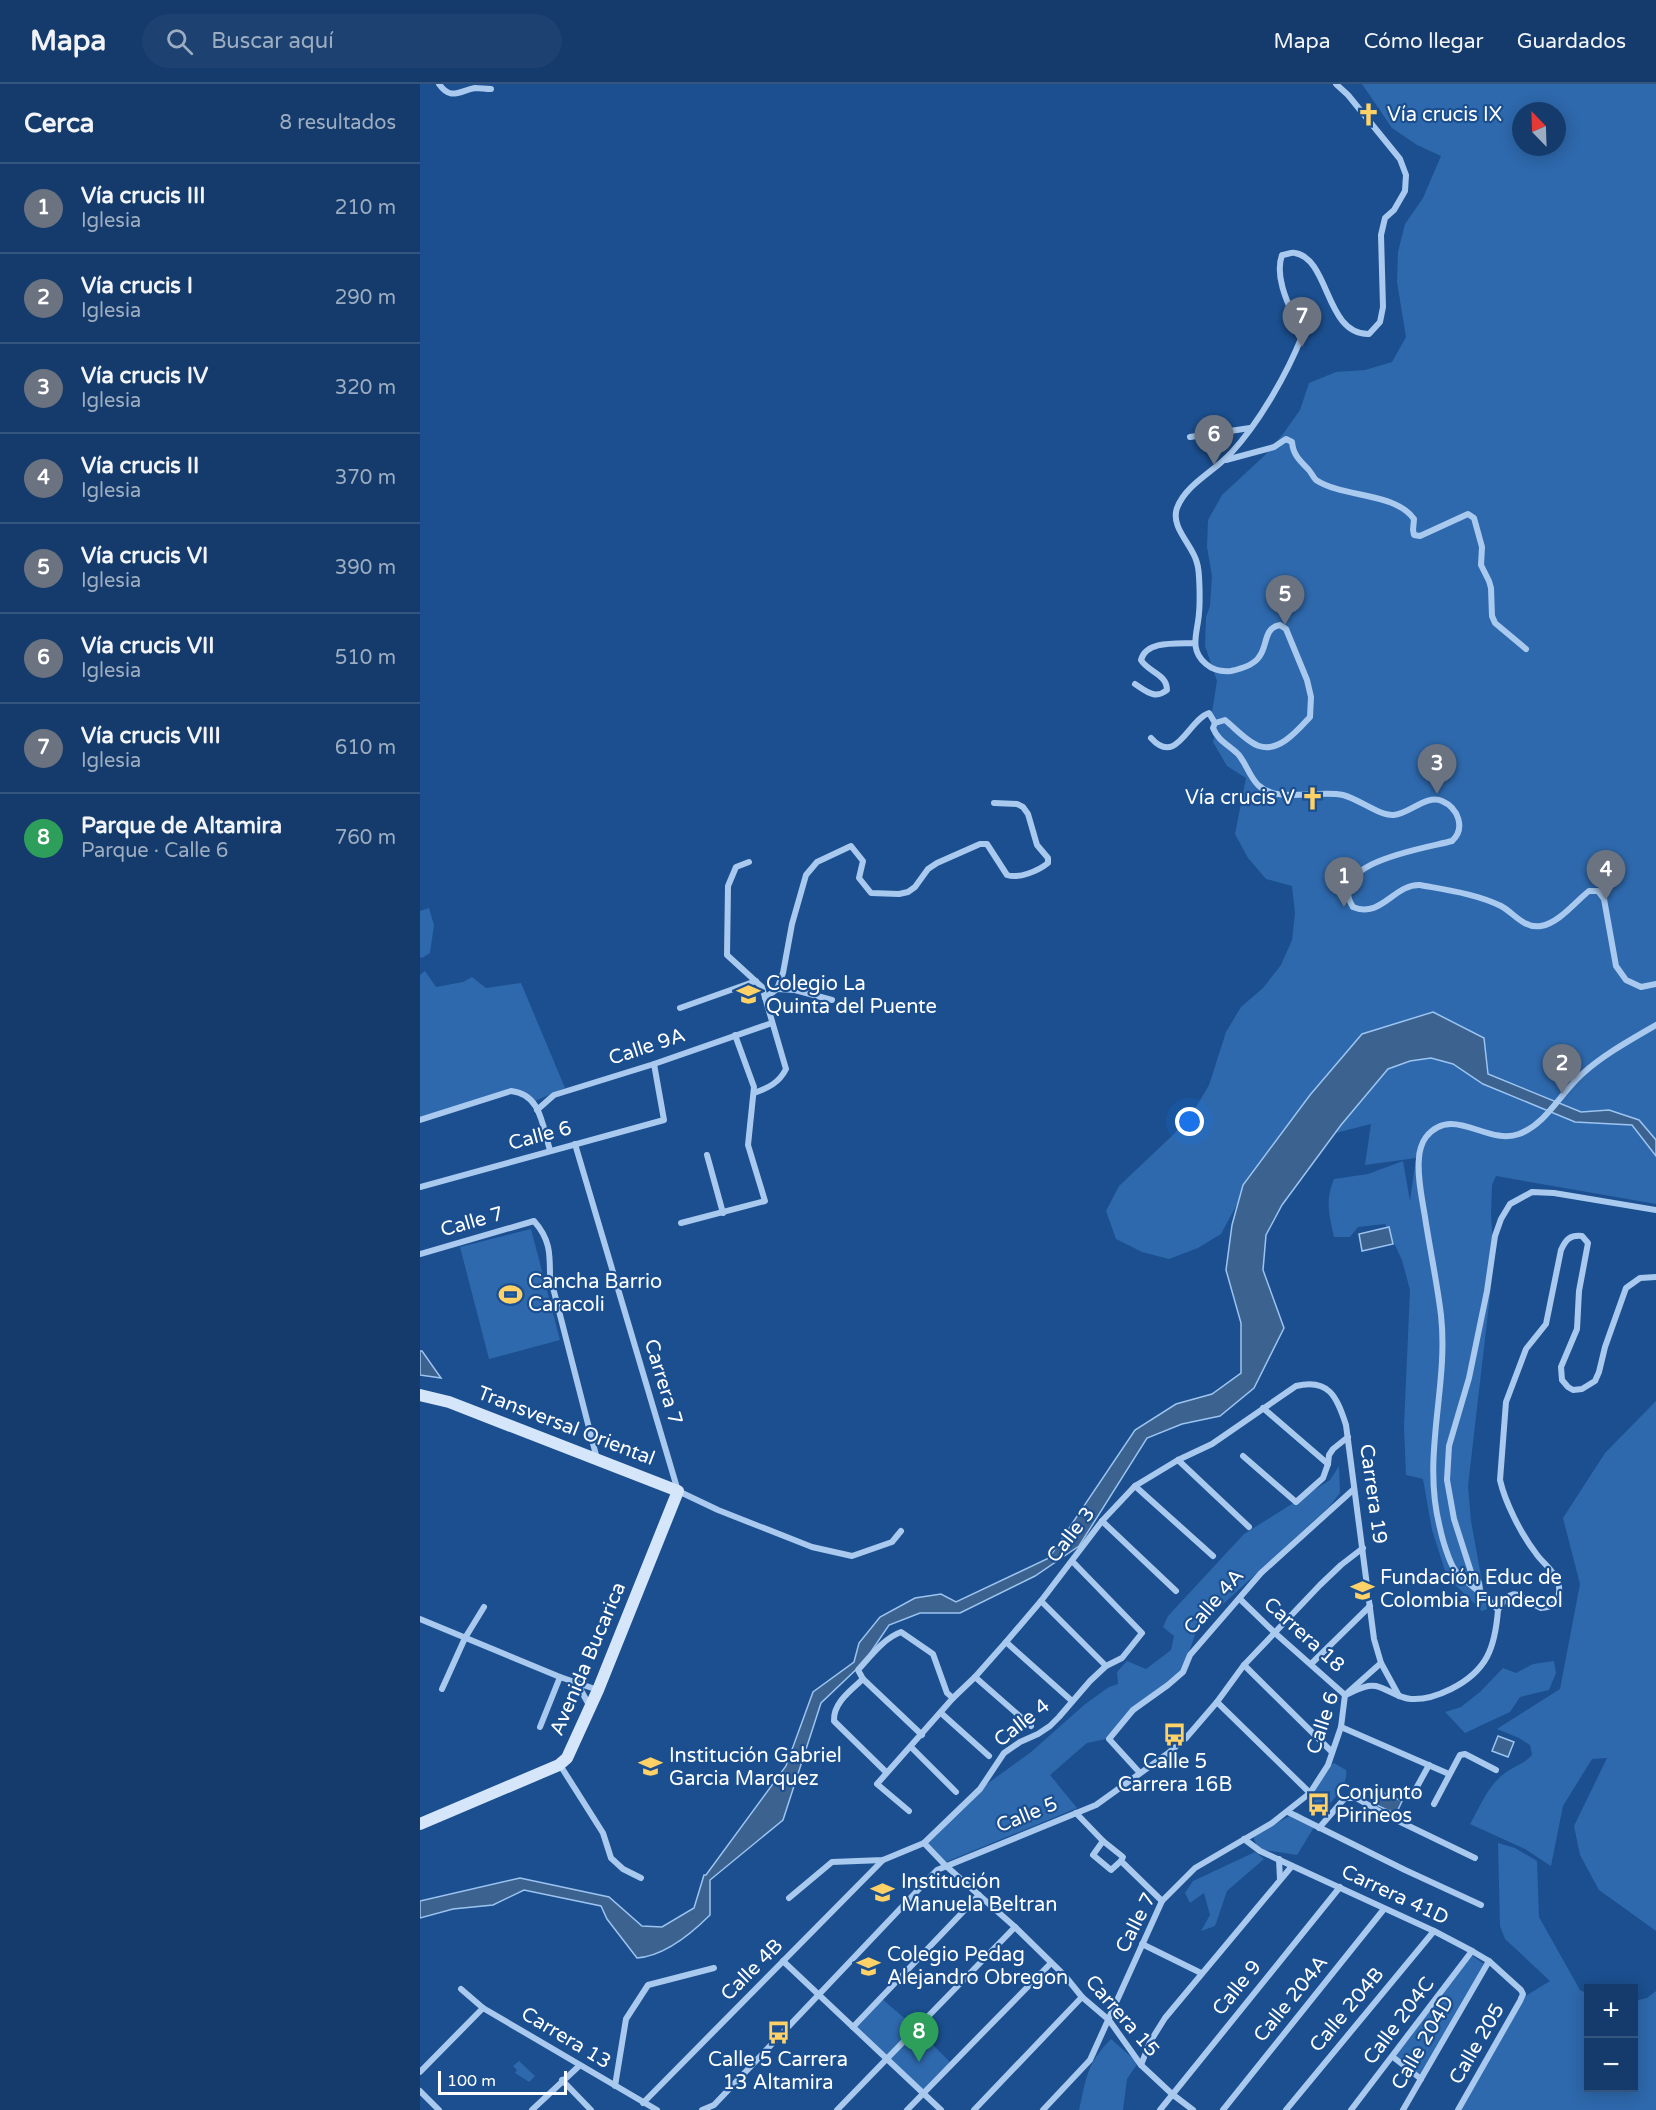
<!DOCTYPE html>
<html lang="es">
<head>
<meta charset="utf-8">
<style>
  :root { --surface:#143b6b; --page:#1d4271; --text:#f1f3f6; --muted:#9dadc1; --line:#33557e; --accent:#e69b98 }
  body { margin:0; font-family:"Varela Round",sans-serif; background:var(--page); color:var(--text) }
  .controls { position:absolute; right:18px; bottom:18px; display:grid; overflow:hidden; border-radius:0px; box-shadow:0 3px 15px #0003 }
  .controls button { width:54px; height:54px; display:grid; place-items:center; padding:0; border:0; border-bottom:2px solid var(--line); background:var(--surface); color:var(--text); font:30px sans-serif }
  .compass { position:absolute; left:1092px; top:18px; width:54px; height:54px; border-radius:50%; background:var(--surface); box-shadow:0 3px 15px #0003; rotate:337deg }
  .scale { position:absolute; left:18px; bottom:15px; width:129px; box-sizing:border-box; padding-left:6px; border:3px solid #fff; border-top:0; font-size:16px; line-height:21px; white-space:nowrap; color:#fff; -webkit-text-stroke:4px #1b4f8f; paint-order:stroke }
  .you { position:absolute; left:770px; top:1038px; width:21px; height:21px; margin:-15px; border:4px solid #fff; border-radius:50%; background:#1a73e8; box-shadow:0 0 0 9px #1a73e833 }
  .badge { display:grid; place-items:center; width:39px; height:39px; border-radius:50%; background:var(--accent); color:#fff; font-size:20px; font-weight:700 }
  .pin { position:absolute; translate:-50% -50px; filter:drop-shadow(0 2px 3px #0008) }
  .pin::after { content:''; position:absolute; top:32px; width:21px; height:18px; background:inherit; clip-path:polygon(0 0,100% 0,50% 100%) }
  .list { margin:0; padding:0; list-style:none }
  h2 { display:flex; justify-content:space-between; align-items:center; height:78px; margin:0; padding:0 24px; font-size:26px }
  h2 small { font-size:20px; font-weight:400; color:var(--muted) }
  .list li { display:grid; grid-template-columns:39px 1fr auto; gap:18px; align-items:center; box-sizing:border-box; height:90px; padding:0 24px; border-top:2px solid var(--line) }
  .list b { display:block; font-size:22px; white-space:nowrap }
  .list p { margin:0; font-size:20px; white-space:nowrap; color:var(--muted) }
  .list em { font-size:20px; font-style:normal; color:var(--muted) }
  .icon { flex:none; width:33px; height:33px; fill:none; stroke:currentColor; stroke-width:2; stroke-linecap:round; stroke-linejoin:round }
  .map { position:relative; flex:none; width:1236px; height:2026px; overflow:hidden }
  header { display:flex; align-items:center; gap:36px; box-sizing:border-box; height:84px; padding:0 30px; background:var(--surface); border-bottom:2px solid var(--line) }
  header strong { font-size:28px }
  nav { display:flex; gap:33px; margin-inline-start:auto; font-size:21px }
  .search { width:420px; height:54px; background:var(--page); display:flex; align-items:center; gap:15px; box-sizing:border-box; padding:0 21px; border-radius:33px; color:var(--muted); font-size:22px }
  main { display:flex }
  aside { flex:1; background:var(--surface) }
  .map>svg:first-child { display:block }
  .green { fill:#2e69ad; fill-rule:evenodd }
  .water { fill:#3c6290; stroke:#9cc4f0; stroke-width:1.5 }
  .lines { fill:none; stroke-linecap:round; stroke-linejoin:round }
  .street { stroke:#a9c9ee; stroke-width:6 }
  .secondary { stroke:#d6e6fa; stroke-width:12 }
  .labels { text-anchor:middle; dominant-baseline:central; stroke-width:4.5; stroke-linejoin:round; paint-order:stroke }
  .poi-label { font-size:20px; fill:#fff; stroke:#1b4f8f; text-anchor:start }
  .street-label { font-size:20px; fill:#fff; stroke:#1b4f8f }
</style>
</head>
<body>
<header>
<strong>Mapa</strong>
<div class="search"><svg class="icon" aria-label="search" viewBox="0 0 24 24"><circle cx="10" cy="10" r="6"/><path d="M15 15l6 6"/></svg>Buscar aquí</div>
<nav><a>Mapa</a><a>Cómo llegar</a><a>Guardados</a></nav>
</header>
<main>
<aside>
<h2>Cerca<small>8 resultados</small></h2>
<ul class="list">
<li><span class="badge" style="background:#6b7280">1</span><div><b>Vía crucis III</b><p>Iglesia</p></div><em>210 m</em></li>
<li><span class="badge" style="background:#6b7280">2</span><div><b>Vía crucis I</b><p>Iglesia</p></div><em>290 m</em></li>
<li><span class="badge" style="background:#6b7280">3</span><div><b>Vía crucis IV</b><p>Iglesia</p></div><em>320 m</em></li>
<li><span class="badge" style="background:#6b7280">4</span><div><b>Vía crucis II</b><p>Iglesia</p></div><em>370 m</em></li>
<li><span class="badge" style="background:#6b7280">5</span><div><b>Vía crucis VI</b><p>Iglesia</p></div><em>390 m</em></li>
<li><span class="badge" style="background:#6b7280">6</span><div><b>Vía crucis VII</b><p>Iglesia</p></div><em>510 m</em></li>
<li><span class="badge" style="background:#6b7280">7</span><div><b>Vía crucis VIII</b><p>Iglesia</p></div><em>610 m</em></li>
<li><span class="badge" style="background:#2e9e5b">8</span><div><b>Parque de Altamira</b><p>Parque · Calle 6</p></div><em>760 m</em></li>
</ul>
</aside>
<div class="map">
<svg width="1236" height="2026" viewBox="0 0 1236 2026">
  <rect width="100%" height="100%" fill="#1b4f8f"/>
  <g class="green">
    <path d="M942,0H1236V1120L1076,1092L1072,1101L1071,1130L1074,1177L1048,1402L1051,1437L1067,1525L1062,1527L1027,1493L1012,1446L1003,1395L986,1391L984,1342L990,1206L982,1176L965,1140L938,1143L930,1153H914C909,1130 905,1117 914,1095L948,1090L983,1077L990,1117L996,1074L945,1081L951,1040L892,1055L827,1102L801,1150L778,1164L749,1175L722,1168L696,1155L686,1127L699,1102L755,1049L773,1028L789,1001L806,948L821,923L843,904L861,881L872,856L875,829L872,802L846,795L828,774L815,750L826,694L807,682L793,658L796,644L792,628L797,597L785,562L786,533L790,522L792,492L787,463L788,436L802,411L844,372L863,350L880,326L889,299L916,288L945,286L972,278L986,253L977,198L978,168L985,140L1003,114L1021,72L997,61L972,44ZM1101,27H1137V63H1101Z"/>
    <polygon points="9,824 14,841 10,869 2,874 0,873 0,827"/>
    <polygon points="5,887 16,903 43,898 52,893 66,904 101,899 145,1004 115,1017 90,1007 0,1036 0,891"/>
    <polygon points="111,1145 140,1256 69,1275 40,1163"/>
    <path d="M1236,1317V1847L1179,1806L1160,1771L1154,1742L1187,1674L1172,1675L1143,1722L1131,1782L1105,1765L1050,1740C1060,1723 1068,1701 1085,1689C1094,1682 1104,1680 1112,1671L1110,1661L1099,1654L1077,1645L1140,1605L1160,1500L1143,1434L1185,1369Z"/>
    <polygon points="919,1382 920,1409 909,1423 778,1543 762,1587 686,1655 667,1659 630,1691 657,1724 526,1778 505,1759 560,1705 611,1668 664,1621 689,1603 698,1600 697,1588 707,1577 726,1585 751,1566 754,1552 743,1543 748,1532 824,1450 910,1396"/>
    <polygon points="1134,1577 1136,1589 1129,1606 1100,1613 1090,1628 1045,1649 1025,1628 1041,1623 1060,1608 1083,1584 1096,1589 1113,1580"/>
    <path d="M914,1679L926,1686C929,1699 912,1720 901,1727L891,1718L890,1713L911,1681Z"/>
    <polygon points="877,1728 896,1740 877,1771 838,1765 833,1752"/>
    <polygon points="1078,1759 1095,1764 1117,1777 1119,1833 1160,1906 1168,1910 1168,2004 1214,2004 1214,1917 1227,1914 1236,1907 1236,2026 1040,2026 1104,1913 1130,1897 1085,1855 1080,1842"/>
    <polygon points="835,1768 844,1775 807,1807 795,1842 781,1847 790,1831 784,1809 770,1819 765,1809 773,1797"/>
    <polygon points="1051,1871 1064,1880 1001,1992 975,1972"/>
    <polygon points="461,1914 497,1945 531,1979 503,2009 433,1943"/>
    <path d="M691,1955L718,1979L707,1995L703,2026H659C667,1992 666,1981 691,1955Z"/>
    <polygon points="99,1977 115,1992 109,1998 95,1989 97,1986 93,1982"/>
  </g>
  <g class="water">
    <path d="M1013,928L1064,954L1068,990L1161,1028L1189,1026L1219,1036L1236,1056V1072L1212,1041L1155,1038L1063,1000L1033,980L1011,974L990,977L968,985L921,1041L862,1121L846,1151L843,1186L864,1244L834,1304L800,1332L762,1340L727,1354L659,1462L615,1492L540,1529H500L469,1541L444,1578L401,1619L363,1736L290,1796V1831C272,1849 244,1872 217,1874L187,1835L181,1822L104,1806L73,1821L33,1825L0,1834V1817L100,1794L189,1813L222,1842L242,1843L274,1824L284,1791H286L366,1682L393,1608L434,1578L439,1559L460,1533L495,1514L521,1510L536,1518L629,1474L715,1346L756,1320L792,1310L821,1289V1239L806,1186L812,1141L823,1101L890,1011L942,950Z"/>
    <polygon points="969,1143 973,1160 942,1167 939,1150"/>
    <polygon points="0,1267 2,1267 21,1294 0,1291"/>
    <polygon points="1078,1652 1094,1658 1088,1673 1072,1667"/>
    <polygon points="958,1706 982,1717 976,1730 952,1719"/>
  </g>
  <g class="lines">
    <g class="street">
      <path d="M19,0C31,17 39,7 55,4C60,4 66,5 71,5"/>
      <path d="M916,0L928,11L980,75L986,91L985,107L974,126L965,134L961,151L963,223L960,238L949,250C905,251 910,175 875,169C872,168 865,171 862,171C853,196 873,229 882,252C867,290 839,339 811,369C795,387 766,400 757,424C750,444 773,461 777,479C780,488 780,519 779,529C778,548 768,565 786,580C793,586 801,588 811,587C820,585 834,581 839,573C848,562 843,544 860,541L866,545L887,596L891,613L890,633C878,646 859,669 839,662C827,658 815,644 805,636L795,639L793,644C798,657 809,661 818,670C826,679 829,692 838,701C858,720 898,705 923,711C939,715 959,732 974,731C989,730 1007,710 1022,717C1038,724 1046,744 1032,757C1007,764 904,778 933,823C961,835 974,800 1000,801C1027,806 1057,810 1081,822C1094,829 1104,845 1121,842C1139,839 1155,818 1169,807H1178L1184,815L1196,882L1206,896L1221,903L1236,900"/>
      <polyline points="770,353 830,344"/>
      <path d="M806,376L854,363L866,355L872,358C873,370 879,376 888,385C891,388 893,393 896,396C923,414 975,408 994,435L993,446L994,451L1000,452L1048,430L1054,434L1062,463L1061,481L1069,497L1071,504L1072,532L1075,539L1106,565"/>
      <path d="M715,600C726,607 735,616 747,606C747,590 728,588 721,576C726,556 758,560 775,559"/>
      <path d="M731,654C757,683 768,636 789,629L795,639"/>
      <path d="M329,778L316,783L308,802L307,871L342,903L366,985C359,999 348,1004 334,1009"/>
      <polyline points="357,905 375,906 412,916"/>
      <path d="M345,914L357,905L363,889L372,840L386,791L397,778L431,762L443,777L439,794L451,809L479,810L488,808L495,803L508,785L517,779L560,760H567L587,791C599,795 618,787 628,779V774L617,761L608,730L603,723L597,720L574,719"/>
      <polyline points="260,924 336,897"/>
      <polyline points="117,1026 134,1011 234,980 352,939"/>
      <path d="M0,1036L91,1007C121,1010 122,1041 130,1066"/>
      <polyline points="155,1060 258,1407 298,1426 392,1463 432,1472 472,1458 481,1447"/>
      <polyline points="287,1071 303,1129"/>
      <polyline points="0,1103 244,1036 234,980"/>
      <polyline points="261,1139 345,1117 328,1061 334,1003 315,951"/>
      <path d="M0,1170L114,1137C130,1155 130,1169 130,1192L177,1375"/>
      <polyline points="843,1324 908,1380"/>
      <polyline points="823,1372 876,1418 903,1394 908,1380 909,1371 913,1365 928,1353"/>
      <polyline points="758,1376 829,1443"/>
      <polyline points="715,1402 793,1472"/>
      <polyline points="682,1437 756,1507"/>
      <polyline points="1060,1506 1059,1499 1051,1488 1034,1435 1027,1396 1029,1362 1049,1294 1067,1207 1075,1152 1081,1135 1090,1120 1112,1108 1134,1109 1236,1126"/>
      <polyline points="820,1515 855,1549 925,1611"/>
      <polyline points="621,1517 686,1582"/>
      <path d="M1078,1526C1094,1498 1099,1514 1121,1524C1136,1524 1142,1512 1138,1498C1134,1486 1121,1478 1115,1468C1101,1450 1085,1418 1080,1396L1086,1318L1106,1265L1126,1240L1141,1166C1146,1155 1150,1151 1162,1152L1168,1159L1159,1207L1157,1245L1141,1283L1142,1296L1148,1303L1153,1306L1162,1305L1175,1297L1179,1288L1185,1263L1206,1204L1220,1194L1236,1193"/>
      <polyline points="0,1535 140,1593 178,1606"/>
      <polyline points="586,1558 652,1617"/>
      <polyline points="891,1580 950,1522"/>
      <polyline points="824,1581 912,1668"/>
      <polyline points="555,1593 611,1642"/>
      <path d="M443,1595C431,1606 413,1619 414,1637L466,1688"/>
      <polyline points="157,1599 169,1621"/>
      <polyline points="22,1605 45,1554 64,1523"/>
      <path d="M925,1611C935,1607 946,1600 956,1602C968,1605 978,1614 991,1615C1006,1616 1019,1611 1031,1605C1067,1587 1075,1564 1078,1526C1066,1510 1046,1500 1035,1486C1029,1478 1022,1454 1020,1444C1001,1371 1029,1303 1021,1231C1017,1198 1010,1166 1005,1133C1002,1114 997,1093 999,1074C999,1068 1002,1058 1006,1053C1033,1020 1067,1062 1099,1050C1126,1040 1140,1010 1161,991C1183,971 1210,956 1236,941"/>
      <polyline points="797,1618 890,1709"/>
      <polyline points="521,1629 569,1672"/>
      <polyline points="120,1643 140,1593"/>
      <polyline points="921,1643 1029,1690"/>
      <path d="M502,1651L443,1595L438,1586C450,1573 464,1554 481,1548L513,1570L527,1609L533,1614"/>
      <polyline points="491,1663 536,1708"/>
      <polyline points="140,1681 183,1749 191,1774 203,1785 221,1794"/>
      <polyline points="720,1689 689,1655 713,1626 748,1601 763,1588 770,1571 841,1489 934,1405"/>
      <polyline points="993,1710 1009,1681"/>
      <polyline points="1014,1720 1040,1671 1045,1670 1076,1686"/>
      <path d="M489,1727L457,1700L533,1614L555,1593L586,1558L621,1517L682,1437L715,1402L758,1376L792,1360L876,1302C909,1294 917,1313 926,1341L954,1555L961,1579L979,1612"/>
      <polyline points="868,1728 985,1786 1061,1821"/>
      <polyline points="656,1729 683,1757 703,1773 701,1777 742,1817"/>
      <polyline points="899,1744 925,1714 936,1714 968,1732 1055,1774"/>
      <polyline points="824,1755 840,1767 1014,1847 1052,1867 1069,1877 1101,1906 1103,1910 1100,1917 1038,2026"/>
      <polyline points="683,1757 673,1771 691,1786 701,1777"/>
      <polyline points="504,1759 525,1781 595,1843 645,1892 662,1913 689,1936 721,1981 752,2010 773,2026"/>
      <polyline points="859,1775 860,1795"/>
      <polyline points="369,1814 412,1778 463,1776 504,1759 560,1705 584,1669 600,1658 618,1650 630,1642 639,1633 670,1597 686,1582 702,1574 722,1549 652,1477"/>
      <polyline points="722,1860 781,1889"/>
      <polyline points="363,1877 521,2026"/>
      <polyline points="41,1905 63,1924 237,2026"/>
      <polyline points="433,1943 559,1811"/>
      <polyline points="973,1973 1001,1995"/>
      <polyline points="721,1981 730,1958 745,1934 872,1782"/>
      <polyline points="0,1988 63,1924"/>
      <polyline points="142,1996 171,2026"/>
      <polyline points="195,2002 206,1935 228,1901 294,1884"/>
      <polyline points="0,2007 19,2026"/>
      <polyline points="223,2019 463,1776"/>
      <polyline points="112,2026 159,1982"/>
      <polyline points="282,2026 294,2021 517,1786 676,1721 747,1670 766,1654 797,1618 824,1581 900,1501 921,1481 943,1464"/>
      <polyline points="417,2026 595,1843"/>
      <polyline points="487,2026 631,1879"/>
      <polyline points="554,2026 662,1913"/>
      <polyline points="623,2026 670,1976 742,1817 775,1784 852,1739 890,1709 908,1681 921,1643 925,1611 961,1579"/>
      <polyline points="740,2026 920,1803"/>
      <polyline points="803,2026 964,1825"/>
      <polyline points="866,2026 1014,1847"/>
      <polyline points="931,2026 1052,1867"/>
      <polyline points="983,2026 1069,1877"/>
    </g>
    <polyline class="secondary" points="0,1311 29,1318 258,1407 178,1606 147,1674 139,1681 0,1740"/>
  </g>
  <defs>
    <symbol id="church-bare" viewBox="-9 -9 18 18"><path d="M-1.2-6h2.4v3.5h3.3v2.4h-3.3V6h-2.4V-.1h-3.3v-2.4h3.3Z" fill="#ffd166" stroke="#1b4f8f" stroke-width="2.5" paint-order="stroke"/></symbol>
    <symbol id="school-bare" viewBox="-9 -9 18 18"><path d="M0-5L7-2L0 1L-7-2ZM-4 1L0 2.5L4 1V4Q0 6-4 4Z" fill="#ffd166" stroke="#1b4f8f" stroke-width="2.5" paint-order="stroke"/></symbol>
    <symbol id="stadium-bare" viewBox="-9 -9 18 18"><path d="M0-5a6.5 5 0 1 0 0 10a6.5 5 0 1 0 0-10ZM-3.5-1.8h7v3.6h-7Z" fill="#ffd166" stroke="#1b4f8f" stroke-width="2.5" paint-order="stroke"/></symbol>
    <symbol id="bus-bare" viewBox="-9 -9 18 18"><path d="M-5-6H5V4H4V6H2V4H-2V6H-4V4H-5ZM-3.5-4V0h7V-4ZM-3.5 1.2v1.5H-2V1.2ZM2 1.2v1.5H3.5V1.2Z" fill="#ffd166" stroke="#1b4f8f" stroke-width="2.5" paint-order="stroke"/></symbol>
  </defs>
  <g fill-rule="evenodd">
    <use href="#church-bare" x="932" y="14" width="33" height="33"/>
    <use href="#church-bare" x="876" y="698" width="33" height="33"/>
    <use href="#school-bare" x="312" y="894" width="33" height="33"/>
    <use href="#stadium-bare" x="74" y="1194" width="33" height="33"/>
    <use href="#school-bare" x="926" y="1490" width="33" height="33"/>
    <use href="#bus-bare" x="738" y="1634" width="33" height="33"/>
    <use href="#school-bare" x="214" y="1666" width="33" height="33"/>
    <use href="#bus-bare" x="882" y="1704" width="33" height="33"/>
    <use href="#school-bare" x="446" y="1792" width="33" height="33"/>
    <use href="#school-bare" x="432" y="1866" width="33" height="33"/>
    <use href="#bus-bare" x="342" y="1932" width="33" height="33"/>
  </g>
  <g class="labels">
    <g class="poi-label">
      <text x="967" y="31">Vía crucis IX</text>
      <text x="875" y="714" text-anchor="end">Vía crucis V</text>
      <text x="346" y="900">Colegio La<tspan x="346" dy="23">Quinta del Puente</tspan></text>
      <text x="108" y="1198">Cancha Barrio<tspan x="108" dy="23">Caracoli</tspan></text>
      <text x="960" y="1494">Fundación Educ de<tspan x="960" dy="23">Colombia Fundecol</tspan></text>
      <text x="249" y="1672">Institución Gabriel<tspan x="249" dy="23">Garcia Marquez</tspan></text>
      <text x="755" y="1678" text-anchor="middle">Calle 5<tspan x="755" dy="23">Carrera 16B</tspan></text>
      <text x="916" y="1709">Conjunto<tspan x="916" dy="23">Pirineos</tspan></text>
      <text x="481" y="1798">Institución<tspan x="481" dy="23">Manuela Beltran</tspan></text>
      <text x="467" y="1871">Colegio Pedag<tspan x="467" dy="23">Alejandro Obregon</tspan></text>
      <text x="358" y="1976" text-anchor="middle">Calle 5 Carrera<tspan x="358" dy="23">13 Altamira</tspan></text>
    </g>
    <g class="street-label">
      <text transform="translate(227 963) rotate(-18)">Calle 9A</text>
      <text transform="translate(120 1052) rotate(-15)">Calle 6</text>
      <text transform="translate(52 1138) rotate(-16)">Calle 7</text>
      <text transform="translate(243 1298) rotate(73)">Carrera 7</text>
      <text transform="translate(146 1342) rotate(21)">Transversal Oriental</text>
      <text transform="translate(953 1410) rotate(82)">Carrera 19</text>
      <text transform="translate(651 1451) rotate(-52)">Calle 3</text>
      <text transform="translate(794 1518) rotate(-49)">Calle 4A</text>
      <text transform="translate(884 1551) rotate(42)">Carrera 18</text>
      <text transform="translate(168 1575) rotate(-67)">Avenida Bucarica</text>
      <text transform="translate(602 1639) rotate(-38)">Calle 4</text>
      <text transform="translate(903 1639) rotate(-72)">Calle 6</text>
      <text transform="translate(607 1731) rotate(-22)">Calle 5</text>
      <text transform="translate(975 1811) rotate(25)">Carrera 41D</text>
      <text transform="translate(716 1839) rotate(-63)">Calle 7</text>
      <text transform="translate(332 1886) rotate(-45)">Calle 4B</text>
      <text transform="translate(817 1904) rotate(-51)">Calle 9</text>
      <text transform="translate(871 1915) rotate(-51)">Calle 204A</text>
      <text transform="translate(927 1926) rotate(-50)">Calle 204B</text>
      <text transform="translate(702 1932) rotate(49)">Carrera 15</text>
      <text transform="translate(979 1937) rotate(-53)">Calle 204C</text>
      <text transform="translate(146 1954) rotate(31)">Carrera 13</text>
      <text transform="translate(1003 1959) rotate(-60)">Calle 204D</text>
      <text transform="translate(1057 1960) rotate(-60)">Calle 205</text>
    </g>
  </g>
</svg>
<div class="controls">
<button>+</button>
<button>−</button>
</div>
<svg class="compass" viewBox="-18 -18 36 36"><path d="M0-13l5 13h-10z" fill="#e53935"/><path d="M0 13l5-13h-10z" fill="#9dadc1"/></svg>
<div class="scale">100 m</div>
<div class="you"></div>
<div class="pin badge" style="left:924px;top:823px;background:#6b7280">1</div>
<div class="pin badge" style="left:1142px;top:1010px;background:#6b7280">2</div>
<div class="pin badge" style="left:1017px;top:710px;background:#6b7280">3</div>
<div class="pin badge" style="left:1186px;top:816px;background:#6b7280">4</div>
<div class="pin badge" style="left:865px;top:541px;background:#6b7280">5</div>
<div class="pin badge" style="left:794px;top:381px;background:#6b7280">6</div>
<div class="pin badge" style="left:882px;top:263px;background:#6b7280">7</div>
<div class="pin badge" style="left:499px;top:1978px;background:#2e9e5b">8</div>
</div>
</main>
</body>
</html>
